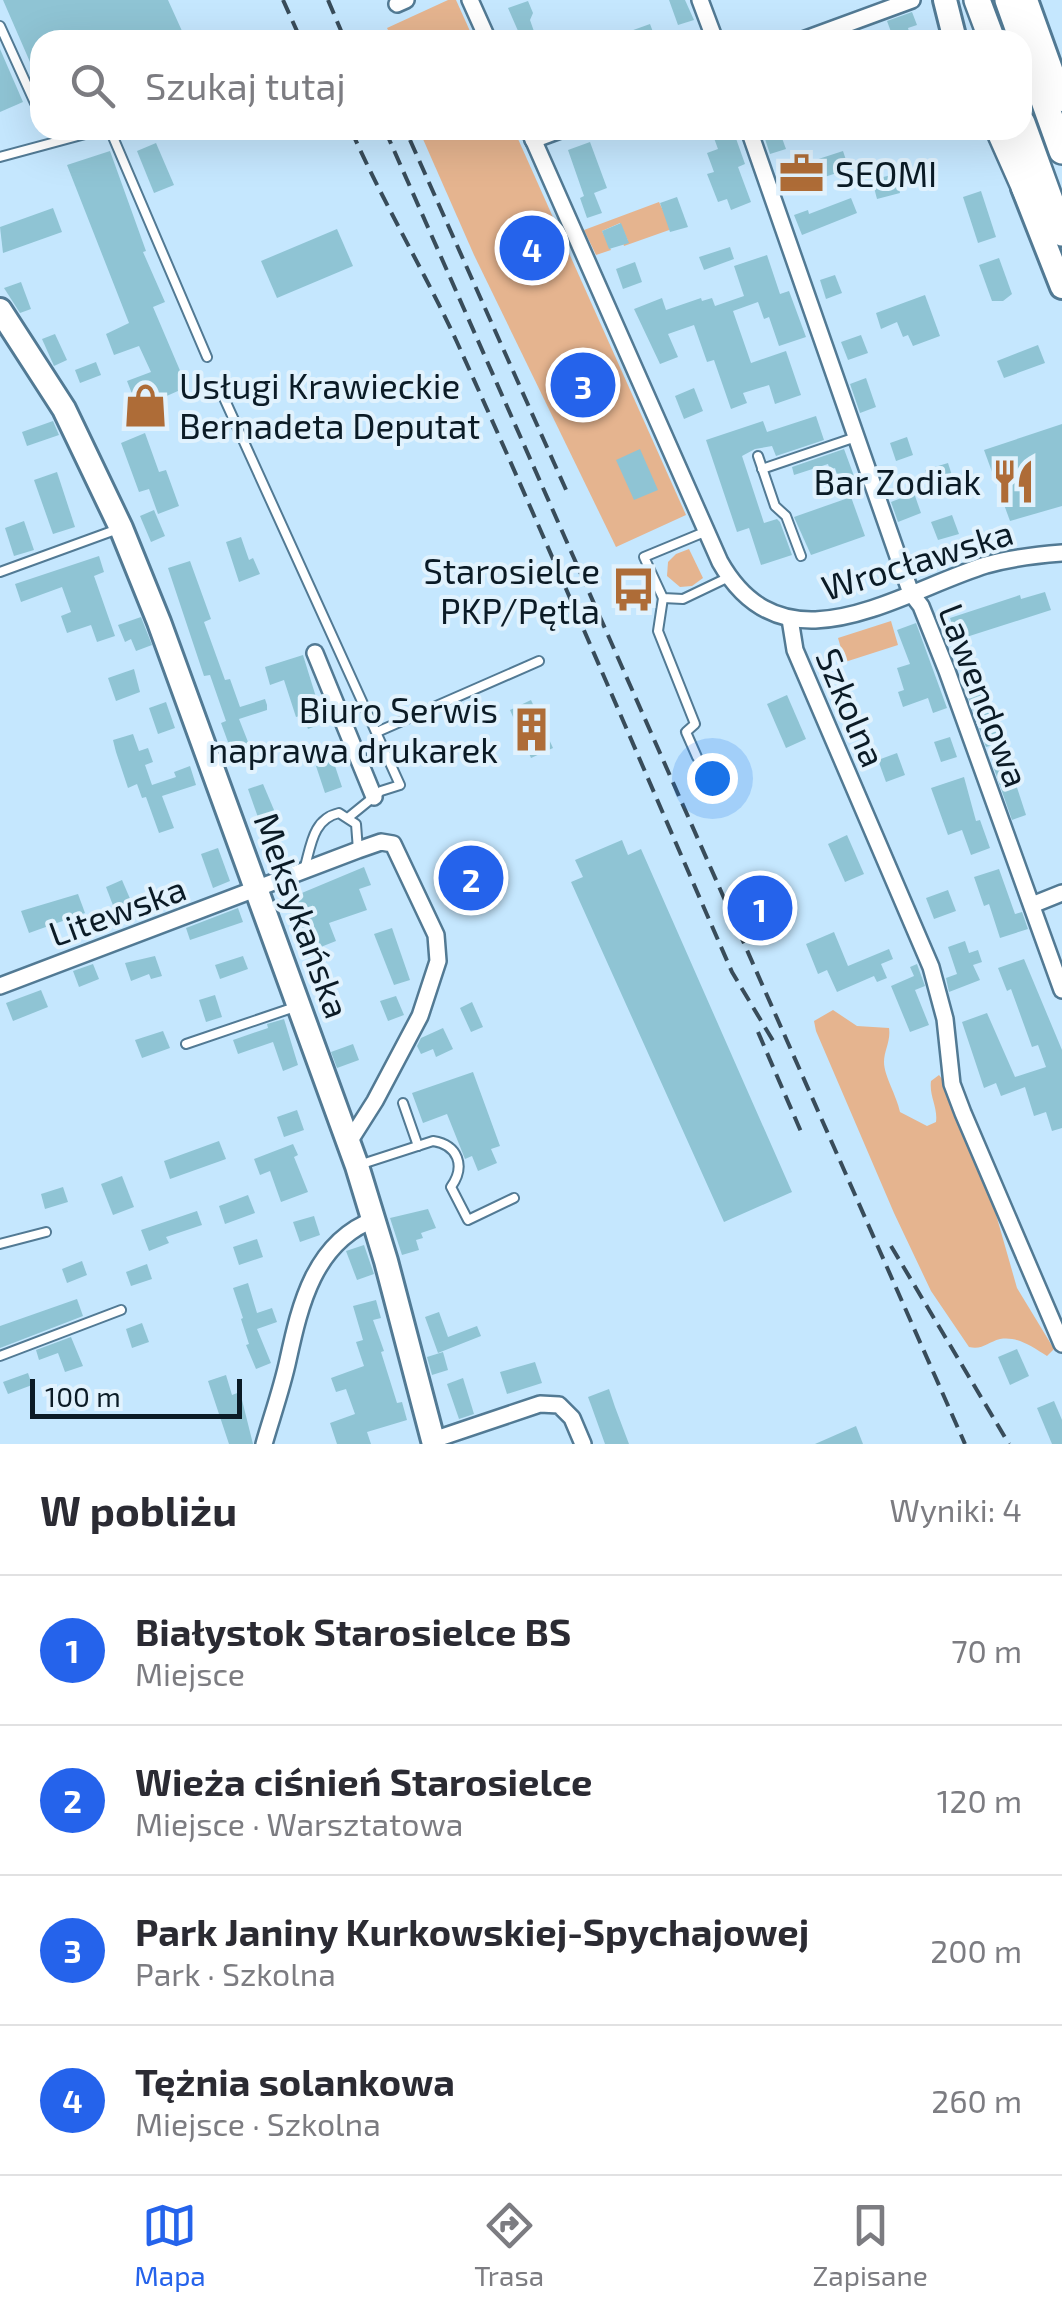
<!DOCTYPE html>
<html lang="pl">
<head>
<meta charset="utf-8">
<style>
  :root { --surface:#fff; --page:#f7f7f7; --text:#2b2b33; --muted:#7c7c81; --line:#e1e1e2; --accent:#2563eb }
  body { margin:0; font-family:"Exo 2",sans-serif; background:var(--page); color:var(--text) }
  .scale { position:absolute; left:30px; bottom:25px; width:212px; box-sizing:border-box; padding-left:10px; border:5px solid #0b1b26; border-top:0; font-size:28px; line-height:35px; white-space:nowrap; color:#0b1b26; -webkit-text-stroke:8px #e1f2fd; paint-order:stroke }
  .you { position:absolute; left:712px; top:778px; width:35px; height:35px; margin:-25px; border:8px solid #fff; border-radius:50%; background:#1a73e8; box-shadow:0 0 0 15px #1a73e833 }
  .badge { display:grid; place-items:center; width:65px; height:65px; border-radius:50%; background:var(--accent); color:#fff; font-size:32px; font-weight:700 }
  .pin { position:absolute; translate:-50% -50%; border:5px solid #fff; box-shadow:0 2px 10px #0006 }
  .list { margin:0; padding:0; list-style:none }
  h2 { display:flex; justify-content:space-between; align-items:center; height:130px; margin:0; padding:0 40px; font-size:42px }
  h2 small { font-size:32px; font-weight:400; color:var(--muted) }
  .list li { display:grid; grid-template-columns:65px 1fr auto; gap:30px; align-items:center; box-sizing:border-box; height:150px; padding:0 40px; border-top:2px solid var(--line) }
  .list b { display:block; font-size:38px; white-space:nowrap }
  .list p { margin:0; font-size:32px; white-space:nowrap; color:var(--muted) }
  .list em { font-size:32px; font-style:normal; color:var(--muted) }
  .icon { flex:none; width:55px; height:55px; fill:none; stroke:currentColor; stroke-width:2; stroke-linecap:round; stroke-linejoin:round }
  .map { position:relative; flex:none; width:1062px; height:1444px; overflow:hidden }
  .search { position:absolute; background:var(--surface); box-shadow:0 10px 40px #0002; left:30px; right:30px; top:30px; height:110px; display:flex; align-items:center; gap:25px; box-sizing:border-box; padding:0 35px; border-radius:30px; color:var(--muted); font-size:38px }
  .sheet { height:730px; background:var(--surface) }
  nav { display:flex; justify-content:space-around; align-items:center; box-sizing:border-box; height:140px; border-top:2px solid var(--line); background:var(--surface); font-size:28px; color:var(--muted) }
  nav a { display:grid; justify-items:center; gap:5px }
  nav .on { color:var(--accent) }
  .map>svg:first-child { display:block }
  .green { fill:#e5b48f }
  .building { fill:#8fc4d4 }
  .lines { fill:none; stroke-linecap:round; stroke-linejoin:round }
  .lane-casing { stroke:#527a94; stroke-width:12 }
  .street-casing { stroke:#527a94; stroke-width:20 }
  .secondary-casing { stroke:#527a94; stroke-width:28 }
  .primary-casing { stroke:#527a94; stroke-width:30 }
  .lane { stroke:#fff; stroke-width:8 }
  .street { stroke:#fff; stroke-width:15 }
  .secondary { stroke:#fff; stroke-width:22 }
  .primary { stroke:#fff; stroke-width:25 }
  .rail { stroke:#384c5a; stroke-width:4; stroke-dasharray:15 8; stroke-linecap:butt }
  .labels { text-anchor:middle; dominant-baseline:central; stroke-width:8; stroke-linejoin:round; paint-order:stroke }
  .poi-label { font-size:35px; fill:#0b1b26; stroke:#e1f2fd; text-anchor:end }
  .street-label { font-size:35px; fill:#0b1b26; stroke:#e1f2fd }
</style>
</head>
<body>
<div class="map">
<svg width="1062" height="1444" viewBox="0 0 1062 1444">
  <rect width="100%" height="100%" fill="#c5e7fe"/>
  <g class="green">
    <polygon points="448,0 456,0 474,40 393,40 387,28"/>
    <polygon points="419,130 514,130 686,515 616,547 474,255"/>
    <polygon points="659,202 672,229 624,246 623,243 628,241 620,223 602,231 611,250 596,255 584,230"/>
    <polygon points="689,549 703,578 692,586 680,587 667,576 668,562 676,554"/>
    <polygon points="891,621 898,645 845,662 838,638"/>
    <path d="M833,1010L857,1026L889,1028C891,1041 884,1050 884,1062C884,1076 897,1096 900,1112L927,1126L936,1122C938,1107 929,1096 931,1081L939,1075L950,1089L993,1204L1017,1288L1054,1349L1047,1356C1032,1347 1018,1336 1000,1339C988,1342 983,1350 969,1347L931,1291L894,1213L816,1031L814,1021Z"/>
  </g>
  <g class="building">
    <polygon points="3,0 168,0 182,31 175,34 178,40 40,40 40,85"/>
    <polygon points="669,0 685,0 694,20 678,25"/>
    <polygon points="528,1 533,13 530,20 537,40 522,40 508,8"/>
    <polygon points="912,12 917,25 908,28 910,35 894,40 887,21"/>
    <polygon points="650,24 656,40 611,40 611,38"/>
    <polygon points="0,49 23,102 0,112"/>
    <polygon points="711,130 733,130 745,164 738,167 751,202 731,210 727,199 718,202 707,174 714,172 707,153 718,149"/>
    <polygon points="762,130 779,130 786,149 770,154"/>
    <polygon points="590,142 607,188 594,193 602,213 587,218 580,198 584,196 568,150"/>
    <polygon points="156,143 174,185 154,193 137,151"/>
    <polygon points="110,151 146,251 143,252 165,302 153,307 187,387 153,402 160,421 145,427 127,381 151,372 139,346 114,355 106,334 129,323 67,165"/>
    <polygon points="843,151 849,169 800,185 794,167"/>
    <polygon points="895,174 900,193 877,199 872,180"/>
    <polygon points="981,191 996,237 978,243 963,197"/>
    <polygon points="677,197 688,227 670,232 660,203"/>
    <polygon points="851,198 857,213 802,235 794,215 808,210 809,214"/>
    <polygon points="53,208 62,232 3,253 0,227"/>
    <polygon points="621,223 629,243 609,249 602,231"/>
    <polygon points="337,229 353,266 277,298 261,261"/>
    <polygon points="730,247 734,259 704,270 699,257"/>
    <polygon points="767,255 780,294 789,291 806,337 779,346 769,317 764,319 758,302 733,311 751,363 786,351 801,395 775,404 769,385 743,393 747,403 731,409 714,360 707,362 694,325 668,334 678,357 660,364 634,309 662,298 666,310 701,298 702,301 712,298 715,306 744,296 734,266"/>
    <polygon points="999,258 1012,294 1003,301 992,301 979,265"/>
    <polygon points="635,262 642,282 623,289 616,269"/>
    <polygon points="835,275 842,293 826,299 820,280"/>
    <polygon points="21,282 31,309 20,313 4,288"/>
    <polygon points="925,295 940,336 913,346 908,335 903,337 897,322 881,329 876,313"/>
    <polygon points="55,334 67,360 54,366 42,339"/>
    <polygon points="861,335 868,353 848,360 841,342"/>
    <polygon points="1038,345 1045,363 1004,378 997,361"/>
    <polygon points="96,362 101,375 80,383 75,370"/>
    <polygon points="866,378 876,407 860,413 850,384"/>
    <polygon points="694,388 703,411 684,419 675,396"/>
    <polygon points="816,416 824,440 776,456 772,446 755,449 742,456 764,523 777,519 780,522 792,555 761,565 749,528 737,532 706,440 763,421 767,432"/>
    <polygon points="53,421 59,435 27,446 22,432"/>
    <polygon points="1062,424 1062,506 1010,521 984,450"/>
    <polygon points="145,433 159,472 166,470 179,506 158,514 149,489 139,492 121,443"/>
    <polygon points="907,437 913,455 896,461 890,443"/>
    <polygon points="640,449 658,490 634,500 616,460"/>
    <polygon points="844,449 854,476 839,481 835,468 830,470 828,464 794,475 792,467"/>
    <polygon points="948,463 956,488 933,496 925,470"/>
    <polygon points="57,472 75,527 53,534 34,480"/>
    <polygon points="914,493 921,513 898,522 891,502"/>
    <polygon points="851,497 865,536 811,555 794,517"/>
    <polygon points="154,510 165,536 151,542 140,516"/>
    <polygon points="952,515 959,534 938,540 931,522"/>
    <polygon points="24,521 34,550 14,556 5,528"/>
    <polygon points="241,537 249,560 253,558 260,574 239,582 226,542"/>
    <polygon points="99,556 104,572 94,576 115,636 97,642 91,625 67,633 61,616 71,612 62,587 21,602 15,584"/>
    <polygon points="190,561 211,619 204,622 225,680 230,679 240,707 265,699 267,705 267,710 239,719 250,747 232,753 221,723 226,721 210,675 204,676 168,568"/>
    <polygon points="1045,592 1051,610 957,640 950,618 1020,595 1021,599"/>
    <polygon points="141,617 152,645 136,651 131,639 125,642 118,625"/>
    <polygon points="916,623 947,708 933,713 928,698 903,707 898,692 904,690 897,668 910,664 897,630"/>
    <polygon points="303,655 324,723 308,729 303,715 296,717 284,680 270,685 265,667"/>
    <polygon points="134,669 140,692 116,701 108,678"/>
    <polygon points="983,686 998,725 994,726 1000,743 986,747 966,692"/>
    <polygon points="787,695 806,739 786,748 767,704"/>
    <polygon points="531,700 553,748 531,758 510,710"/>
    <polygon points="166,702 175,728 158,734 149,708"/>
    <polygon points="133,734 139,751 148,748 153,762 145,765 152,785 176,777 174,772 190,766 196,785 162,796 174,828 159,833 146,797 142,798 137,784 128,788 116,752 113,740"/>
    <polygon points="950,737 957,757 941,762 934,742"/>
    <polygon points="897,753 905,775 886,782 878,760"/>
    <polygon points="333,760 342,787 325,793 316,766"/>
    <polygon points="1008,760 1026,815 1012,820 993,766"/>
    <polygon points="964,777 976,821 980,820 990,848 971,855 962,830 948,835 931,788"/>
    <polygon points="263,784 277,817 260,823 248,789"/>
    <polygon points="847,835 864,874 845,882 828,844"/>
    <polygon points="622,840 628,855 641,849 792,1192 724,1222 571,882 583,877 575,860"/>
    <polygon points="218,848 230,881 213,888 201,854"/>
    <polygon points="364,867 371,885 359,889 367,910 329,923 336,941 308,952 298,926 293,928 289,918 297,895"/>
    <polygon points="999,869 1015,914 1022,912 1028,929 1000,938 989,904 984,906 974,877"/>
    <polygon points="756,877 775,918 757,926 744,898 752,895 746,881"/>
    <polygon points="122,880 131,901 114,908 106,887"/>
    <polygon points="948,890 956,911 934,919 926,898"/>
    <polygon points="78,894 85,913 29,933 21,911"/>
    <polygon points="238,908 243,922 190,940 186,928"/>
    <polygon points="392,928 410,980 394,985 374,934"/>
    <polygon points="834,932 848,966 889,949 893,959 881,964 887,978 877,982 874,976 837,992 827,970 818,974 806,944"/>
    <polygon points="965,941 969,953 978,950 982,962 973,965 980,980 949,992 946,978 957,974 948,947"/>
    <polygon points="155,956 162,976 151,979 149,974 131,981 125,963"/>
    <polygon points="243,956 248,969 220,979 215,965"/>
    <polygon points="1024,959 1062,1050 1062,1128 1052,1131 1046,1112 1034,1116 1025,1087 1001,1096 996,1083 984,1088 962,1022 987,1013 1015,1077 1046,1067 1038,1045 1032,1047 1011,989 1007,991 998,968"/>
    <polygon points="93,964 99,979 79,987 73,971"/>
    <polygon points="917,964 925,986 915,990 929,1025 910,1032 891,986 914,976 910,967"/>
    <polygon points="41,990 48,1007 13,1021 6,1003"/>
    <polygon points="215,995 222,1017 206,1022 199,1000"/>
    <polygon points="396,996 404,1015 388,1021 380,1001"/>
    <polygon points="472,1002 483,1027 471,1032 460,1008"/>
    <polygon points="284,1019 298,1065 283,1071 273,1042 238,1054 233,1040 268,1028 267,1024"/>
    <polygon points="443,1028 453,1049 436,1057 433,1049 421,1054 417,1046 421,1038"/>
    <polygon points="163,1031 170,1048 142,1058 135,1040"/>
    <polygon points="353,1044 359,1060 337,1068 331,1052"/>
    <polygon points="473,1072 500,1146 491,1149 497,1163 478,1171 472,1156 465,1159 447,1114 423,1123 412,1093"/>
    <polygon points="297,1110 304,1130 284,1137 277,1117"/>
    <polygon points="219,1141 226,1159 170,1179 164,1161"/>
    <polygon points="293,1144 298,1155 294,1157 308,1192 281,1202 270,1171 260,1175 254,1159"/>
    <polygon points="122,1176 134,1207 113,1215 101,1184"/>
    <polygon points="63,1187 68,1202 45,1209 41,1194"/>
    <polygon points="248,1195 255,1213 225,1224 219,1206"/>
    <polygon points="428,1209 436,1228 421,1233 423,1238 416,1240 419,1250 402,1255 390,1218"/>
    <polygon points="197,1211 202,1225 166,1237 169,1243 149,1251 141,1230"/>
    <polygon points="314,1216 320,1235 300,1242 293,1222"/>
    <polygon points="257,1239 263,1257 239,1265 233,1247"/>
    <polygon points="364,1245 374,1274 357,1280 346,1251"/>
    <polygon points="82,1261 87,1275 67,1283 62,1269"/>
    <polygon points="147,1264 152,1279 131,1286 126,1272"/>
    <polygon points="248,1283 257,1313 272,1308 277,1322 257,1329 271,1363 256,1369 246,1345 249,1344 241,1319 243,1318 233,1288"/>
    <polygon points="77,1299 83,1316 0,1348 0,1326"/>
    <polygon points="376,1300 381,1318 373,1320 384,1351 381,1352 397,1403 402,1402 407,1420 367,1432 371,1444 337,1444 330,1423 355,1414 346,1389 336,1392 331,1378 364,1366 356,1342 363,1340 353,1306"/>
    <polygon points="439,1312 448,1337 477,1326 481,1336 438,1353 425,1317"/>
    <polygon points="142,1323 149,1342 132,1348 126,1329"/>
    <polygon points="71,1337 83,1366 65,1372 58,1353 39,1360 36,1350"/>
    <polygon points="1017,1349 1029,1376 1010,1385 998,1357"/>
    <polygon points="443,1352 448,1370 432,1375 427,1357"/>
    <polygon points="535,1362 542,1383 507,1394 500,1372"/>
    <polygon points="28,1373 32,1385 8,1394 3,1382"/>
    <polygon points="226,1375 232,1395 240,1392 253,1444 229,1444 208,1381"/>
    <polygon points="463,1378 474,1414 459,1419 447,1384"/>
    <polygon points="609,1389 615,1407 629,1444 605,1444 591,1405 588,1397"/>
    <polygon points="1054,1401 1062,1420 1062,1444 1052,1444 1037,1408"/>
    <polygon points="856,1426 863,1444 815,1444"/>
  </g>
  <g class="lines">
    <defs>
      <g id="lane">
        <polyline points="0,26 35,103 40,105"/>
        <polyline points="110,130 207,357"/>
        <polyline points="0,157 100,130"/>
        <polyline points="224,398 400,785 381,791 349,817"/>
        <polyline points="758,456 775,506 786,516 801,556"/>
        <polyline points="762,469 856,437"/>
        <polyline points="707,531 644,557 663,598 683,599 729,577"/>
        <polyline points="0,572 118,529"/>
        <polyline points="663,598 658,631 695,724 686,732 697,757"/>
        <polyline points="377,732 539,661"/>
        <path d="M304,870C311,847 312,819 339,813L356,824L358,850"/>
        <polyline points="186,1044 295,1007"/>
        <polyline points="403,1103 418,1146"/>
        <path d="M362,1164L433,1141C458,1145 466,1166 451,1187L468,1220L514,1198"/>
        <polyline points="0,1244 46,1232"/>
        <polyline points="0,1356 121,1310"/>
      </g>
      <g id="street">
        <polyline points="470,0 488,40"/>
        <polyline points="700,0 715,40"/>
        <polyline points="397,4 406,0"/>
        <polyline points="803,40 912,0"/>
        <path d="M529,130L720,562C784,675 897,593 986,565C1011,558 1036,555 1062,553"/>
        <polyline points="749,130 903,571 911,593 921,606 947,671 1062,990"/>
        <polyline points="533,140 560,130"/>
        <polyline points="790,619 795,650 931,967 945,1019 952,1084 963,1113 1062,1344"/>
        <polyline points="315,653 374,797"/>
        <polyline points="1032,905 1062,893"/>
        <polyline points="0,986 358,850 381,842 393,844 436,935 438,961 420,1016 375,1101 349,1142"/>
        <polyline points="433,1440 540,1404 559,1405 572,1418 583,1444"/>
        <path d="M264,1444C272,1416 282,1388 288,1360C300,1305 314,1242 375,1219"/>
      </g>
      <g id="secondary">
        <polyline points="945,0 955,40"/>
        <polyline points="1026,0 1062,100"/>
        <polyline points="1023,188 1062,287"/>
        <polyline points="0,310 64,409 121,528 159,622 357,1166 386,1261 434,1444"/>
      </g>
      <g id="primary">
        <polyline points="977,0 992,40"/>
        <polyline points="1008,0 1062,151"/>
        <polyline points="1022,123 1062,233"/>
        <polyline points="999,130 1031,202"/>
      </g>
    </defs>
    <use href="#lane" class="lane-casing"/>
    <use href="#street" class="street-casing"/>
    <use href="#secondary" class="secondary-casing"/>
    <use href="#primary" class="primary-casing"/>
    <use href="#lane" class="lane"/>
    <use href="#street" class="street"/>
    <use href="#secondary" class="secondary"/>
    <use href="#primary" class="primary"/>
    <g class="rail">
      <polyline points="283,0 301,40"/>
      <polyline points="328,0 345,40"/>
      <path d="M351,130C383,202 423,269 456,340C551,550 640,762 732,972L775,1044"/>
      <polyline points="385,130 965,1444"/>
      <polyline points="410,140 567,492"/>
      <polyline points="758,1032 802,1134"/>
      <polyline points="891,1246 1009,1444"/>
    </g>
  </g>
  <defs>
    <symbol id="office-bare" viewBox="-9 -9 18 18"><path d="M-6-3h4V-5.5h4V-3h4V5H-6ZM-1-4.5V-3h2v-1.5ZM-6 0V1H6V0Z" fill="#ae6c37" stroke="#e1f2fd" stroke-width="2.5" paint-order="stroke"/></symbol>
    <symbol id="shop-bare" viewBox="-9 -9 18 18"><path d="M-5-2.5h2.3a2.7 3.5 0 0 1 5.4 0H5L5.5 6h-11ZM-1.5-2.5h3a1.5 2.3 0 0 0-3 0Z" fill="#ae6c37" stroke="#e1f2fd" stroke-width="2.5" paint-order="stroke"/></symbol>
    <symbol id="restaurant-bare" viewBox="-9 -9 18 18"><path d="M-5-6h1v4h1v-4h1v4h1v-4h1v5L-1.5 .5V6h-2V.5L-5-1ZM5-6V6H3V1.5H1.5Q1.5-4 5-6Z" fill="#ae6c37" stroke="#e1f2fd" stroke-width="2.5" paint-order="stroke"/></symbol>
    <symbol id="bus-bare" viewBox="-9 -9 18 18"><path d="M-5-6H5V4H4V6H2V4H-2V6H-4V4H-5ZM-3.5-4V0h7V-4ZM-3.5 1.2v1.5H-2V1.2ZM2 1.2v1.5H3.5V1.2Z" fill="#ae6c37" stroke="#e1f2fd" stroke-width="2.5" paint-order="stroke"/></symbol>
    <symbol id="building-bare" viewBox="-9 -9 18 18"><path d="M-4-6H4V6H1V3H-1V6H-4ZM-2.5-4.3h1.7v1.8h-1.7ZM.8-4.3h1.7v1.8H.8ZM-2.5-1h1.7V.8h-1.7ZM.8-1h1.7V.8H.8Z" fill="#ae6c37" stroke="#e1f2fd" stroke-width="2.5" paint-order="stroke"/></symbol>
  </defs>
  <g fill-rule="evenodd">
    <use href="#office-bare" x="770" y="142" width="63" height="63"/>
    <use href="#shop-bare" x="114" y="374" width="63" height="63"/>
    <use href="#restaurant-bare" x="982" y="450" width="63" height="63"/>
    <use href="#bus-bare" x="602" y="558" width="63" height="63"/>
    <use href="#building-bare" x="500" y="698" width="63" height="63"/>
  </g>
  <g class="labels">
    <g class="poi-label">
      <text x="835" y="173" text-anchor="start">SEOMI</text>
      <text x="179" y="385" text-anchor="start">Usługi Krawieckie<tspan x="179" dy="40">Bernadeta Deputat</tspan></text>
      <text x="981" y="481">Bar Zodiak</text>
      <text x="600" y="570">Starosielce<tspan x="600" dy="40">PKP/Pętla</tspan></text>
      <text x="498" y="709">Biuro Serwis<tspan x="498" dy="40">naprawa drukarek</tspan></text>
    </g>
    <g class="street-label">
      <text transform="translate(917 559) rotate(-17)">Wrocławska</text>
      <text transform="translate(985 695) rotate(69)">Lawendowa</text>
      <text transform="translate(852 707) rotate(67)">Szkolna</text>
      <text transform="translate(117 910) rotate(-20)">Litewska</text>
      <text transform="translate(303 915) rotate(70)">Meksykańska</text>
    </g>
  </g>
</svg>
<div class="scale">100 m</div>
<div class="you"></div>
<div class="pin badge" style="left:760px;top:908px">1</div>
<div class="pin badge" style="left:471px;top:878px">2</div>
<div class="pin badge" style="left:583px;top:385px">3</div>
<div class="pin badge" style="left:532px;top:248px">4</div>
<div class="search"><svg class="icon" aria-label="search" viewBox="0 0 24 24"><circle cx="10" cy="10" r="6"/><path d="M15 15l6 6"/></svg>Szukaj tutaj</div>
</div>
<section class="sheet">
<h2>W pobliżu<small>Wyniki: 4</small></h2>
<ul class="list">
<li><span class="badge">1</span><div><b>Białystok Starosielce BS</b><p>Miejsce</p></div><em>70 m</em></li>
<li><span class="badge">2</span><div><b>Wieża ciśnień Starosielce</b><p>Miejsce · Warsztatowa</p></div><em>120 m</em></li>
<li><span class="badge">3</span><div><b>Park Janiny Kurkowskiej-Spychajowej</b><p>Park · Szkolna</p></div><em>200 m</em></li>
<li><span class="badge">4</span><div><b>Tężnia solankowa</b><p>Miejsce · Szkolna</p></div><em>260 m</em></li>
</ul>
</section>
<nav>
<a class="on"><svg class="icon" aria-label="map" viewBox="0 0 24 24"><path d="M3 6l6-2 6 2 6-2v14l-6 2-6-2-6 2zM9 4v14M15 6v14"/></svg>Mapa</a>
<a><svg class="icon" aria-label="directions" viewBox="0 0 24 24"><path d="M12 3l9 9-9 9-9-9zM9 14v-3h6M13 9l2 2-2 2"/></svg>Trasa</a>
<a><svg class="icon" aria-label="saved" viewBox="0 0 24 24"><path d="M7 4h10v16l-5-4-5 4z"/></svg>Zapisane</a>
</nav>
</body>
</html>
